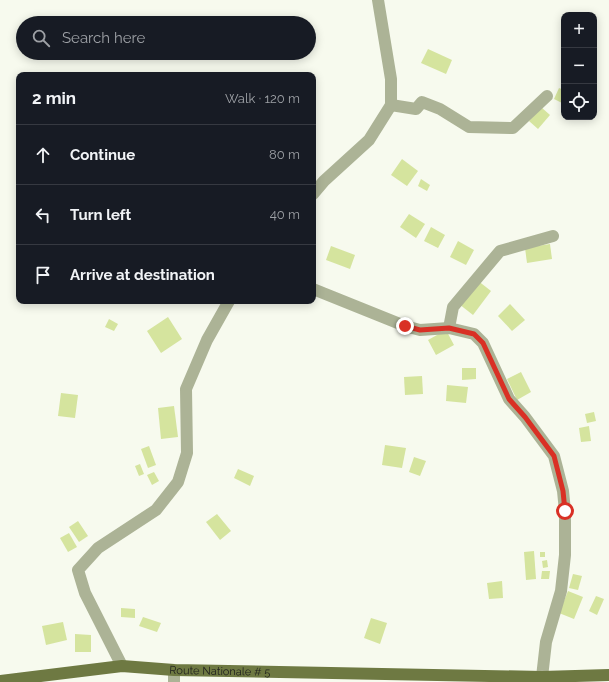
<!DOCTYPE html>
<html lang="en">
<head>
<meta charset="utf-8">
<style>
  :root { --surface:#171b24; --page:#20242c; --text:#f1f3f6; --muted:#9ea1a6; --line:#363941 }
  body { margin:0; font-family:Raleway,sans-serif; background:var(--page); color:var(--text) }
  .controls { position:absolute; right:12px; top:12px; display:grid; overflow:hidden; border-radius:8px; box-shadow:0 2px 10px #0003 }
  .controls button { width:36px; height:36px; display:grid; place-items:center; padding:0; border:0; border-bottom:1px solid var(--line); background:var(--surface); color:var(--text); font:20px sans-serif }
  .stop { position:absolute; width:12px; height:12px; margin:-9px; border:3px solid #d93025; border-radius:50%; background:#fff }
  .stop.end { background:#d93025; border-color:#fff; box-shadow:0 1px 4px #0008 }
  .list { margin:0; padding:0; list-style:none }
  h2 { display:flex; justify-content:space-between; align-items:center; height:52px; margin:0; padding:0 16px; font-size:17px }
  h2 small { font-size:13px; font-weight:400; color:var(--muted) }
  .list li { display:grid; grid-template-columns:26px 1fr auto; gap:12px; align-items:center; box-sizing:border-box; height:60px; padding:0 16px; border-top:1px solid var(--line) }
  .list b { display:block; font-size:15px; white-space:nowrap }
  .list em { font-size:13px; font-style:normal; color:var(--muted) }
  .icon { flex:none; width:22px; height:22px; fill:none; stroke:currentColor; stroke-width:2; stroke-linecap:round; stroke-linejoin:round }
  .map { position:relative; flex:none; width:609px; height:682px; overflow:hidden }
  .search { position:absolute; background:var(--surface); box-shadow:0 2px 10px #0003; left:16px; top:16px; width:300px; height:44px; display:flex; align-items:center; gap:10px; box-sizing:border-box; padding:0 14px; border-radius:22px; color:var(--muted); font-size:15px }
  .panel { position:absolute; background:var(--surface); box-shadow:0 2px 10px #0003; left:16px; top:72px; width:300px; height:232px; border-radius:8px }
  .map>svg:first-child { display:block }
  .building { fill:#d5e49e }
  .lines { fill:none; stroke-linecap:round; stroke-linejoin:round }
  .minor { stroke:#acb396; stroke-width:12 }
  .major { stroke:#6e7942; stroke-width:12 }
  .route { stroke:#d93025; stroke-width:5 }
  .labels { text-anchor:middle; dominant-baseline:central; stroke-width:3.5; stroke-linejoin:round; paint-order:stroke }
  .street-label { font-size:11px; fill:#21221e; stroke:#fff }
</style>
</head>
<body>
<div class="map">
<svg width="609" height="682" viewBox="0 0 609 682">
  <rect width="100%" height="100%" fill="#f7faee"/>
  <g class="building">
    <polygon points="428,49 452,60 446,74 421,63"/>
    <polygon points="559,88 564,90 564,98 562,103 554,99"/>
    <polygon points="541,107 550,115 538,129 529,121"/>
    <polygon points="402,159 418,171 407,186 391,175"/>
    <polygon points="421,179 430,185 427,191 418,186"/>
    <polygon points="409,214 425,224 416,238 400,227"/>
    <polygon points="431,227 445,235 438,248 424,241"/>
    <polygon points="458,241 474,250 466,265 450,257"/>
    <polygon points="550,244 552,259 527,263 525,248"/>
    <polygon points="331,246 355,255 350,269 326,260"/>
    <polygon points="477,280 491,291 473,315 459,304"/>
    <polygon points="510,304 525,320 512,331 498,316"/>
    <polygon points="168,317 182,339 161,353 147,331"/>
    <polygon points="109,319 118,324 114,331 105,327"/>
    <polygon points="446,330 454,345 436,355 428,340"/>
    <polygon points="462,368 476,368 476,379 462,380"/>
    <polygon points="521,372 531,392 517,400 507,379"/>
    <polygon points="422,376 423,394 405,395 404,377"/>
    <polygon points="447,385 468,387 466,403 446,401"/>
    <polygon points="61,393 78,395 75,418 58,416"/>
    <polygon points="174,406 178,437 161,439 158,408"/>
    <polygon points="594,412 596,421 587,423 585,414"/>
    <polygon points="589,426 591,441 581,442 579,428"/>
    <polygon points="385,445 406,448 402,468 382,465"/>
    <polygon points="149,446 156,465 148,468 141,449"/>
    <polygon points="414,457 426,461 420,476 409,472"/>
    <polygon points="140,464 144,474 139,476 135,466"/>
    <polygon points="238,469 254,476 250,486 234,478"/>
    <polygon points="154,472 159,481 152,485 147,475"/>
    <polygon points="217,514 231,531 220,540 206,522"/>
    <polygon points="78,521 88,536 79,542 69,527"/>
    <polygon points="69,533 77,547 68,552 60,538"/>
    <polygon points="534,551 536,579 526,580 524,552"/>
    <rect x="540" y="552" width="5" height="5"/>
    <polygon points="547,560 548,567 543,568 542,561"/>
    <polygon points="542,571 550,571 549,579 541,579"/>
    <polygon points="573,574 582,576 578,590 569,588"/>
    <polygon points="502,581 503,598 489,599 487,583"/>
    <polygon points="568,591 583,597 574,619 559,613"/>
    <polygon points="596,596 604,599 597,615 589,611"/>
    <polygon points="121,608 135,609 135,618 121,617"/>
    <polygon points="143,617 161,623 157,632 139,626"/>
    <polygon points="371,618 387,623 380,644 364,638"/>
    <polygon points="63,622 67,640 46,645 42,626"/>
    <polygon points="75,634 91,635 91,652 75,652"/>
  </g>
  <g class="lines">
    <g class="minor">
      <polyline points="391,105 416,109 422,102 440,109 469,127 513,128 547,96"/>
      <polyline points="313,194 324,181 369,140 391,105 391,79 378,0"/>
      <polyline points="313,289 405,326 420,330 449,328 474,334 483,343 509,399 525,417 554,456 563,491 565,511 565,555 561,591 546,642 542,677"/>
      <polyline points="449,328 453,307 500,251 553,236"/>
      <polyline points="122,666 85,593 78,570 98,548 156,510 178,482 187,453 186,389 207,340 229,301"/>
      <polyline points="174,670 174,682"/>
    </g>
    <path class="major" id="s1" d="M0,681L122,666L174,670L542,677L609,675"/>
  </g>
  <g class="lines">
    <polyline class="route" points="405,326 420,330 449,328 474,334 483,343 509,399 525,417 554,456 563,491 565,511"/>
  </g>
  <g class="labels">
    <g class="street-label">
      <text stroke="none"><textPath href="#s1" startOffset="221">Route Nationale # 5</textPath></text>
    </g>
  </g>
</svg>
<div class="controls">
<button>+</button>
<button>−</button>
<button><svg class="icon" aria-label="locate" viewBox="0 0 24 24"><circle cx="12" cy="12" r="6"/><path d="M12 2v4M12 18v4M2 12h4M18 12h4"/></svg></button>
</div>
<div class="stop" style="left:565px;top:511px"></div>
<div class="stop end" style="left:405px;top:326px"></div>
<div class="search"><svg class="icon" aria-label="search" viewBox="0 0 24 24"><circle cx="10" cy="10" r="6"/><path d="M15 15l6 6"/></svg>Search here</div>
<section class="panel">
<h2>2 min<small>Walk · 120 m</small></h2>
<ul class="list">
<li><svg class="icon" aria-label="ahead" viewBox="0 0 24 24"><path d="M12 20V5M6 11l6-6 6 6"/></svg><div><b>Continue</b></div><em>80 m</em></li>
<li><svg class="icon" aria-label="left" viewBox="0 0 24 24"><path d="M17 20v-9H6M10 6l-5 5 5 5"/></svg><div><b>Turn left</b></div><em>40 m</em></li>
<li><svg class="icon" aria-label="arrive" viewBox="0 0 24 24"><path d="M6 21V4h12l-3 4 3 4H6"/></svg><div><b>Arrive at destination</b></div></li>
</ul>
</section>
</div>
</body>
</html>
